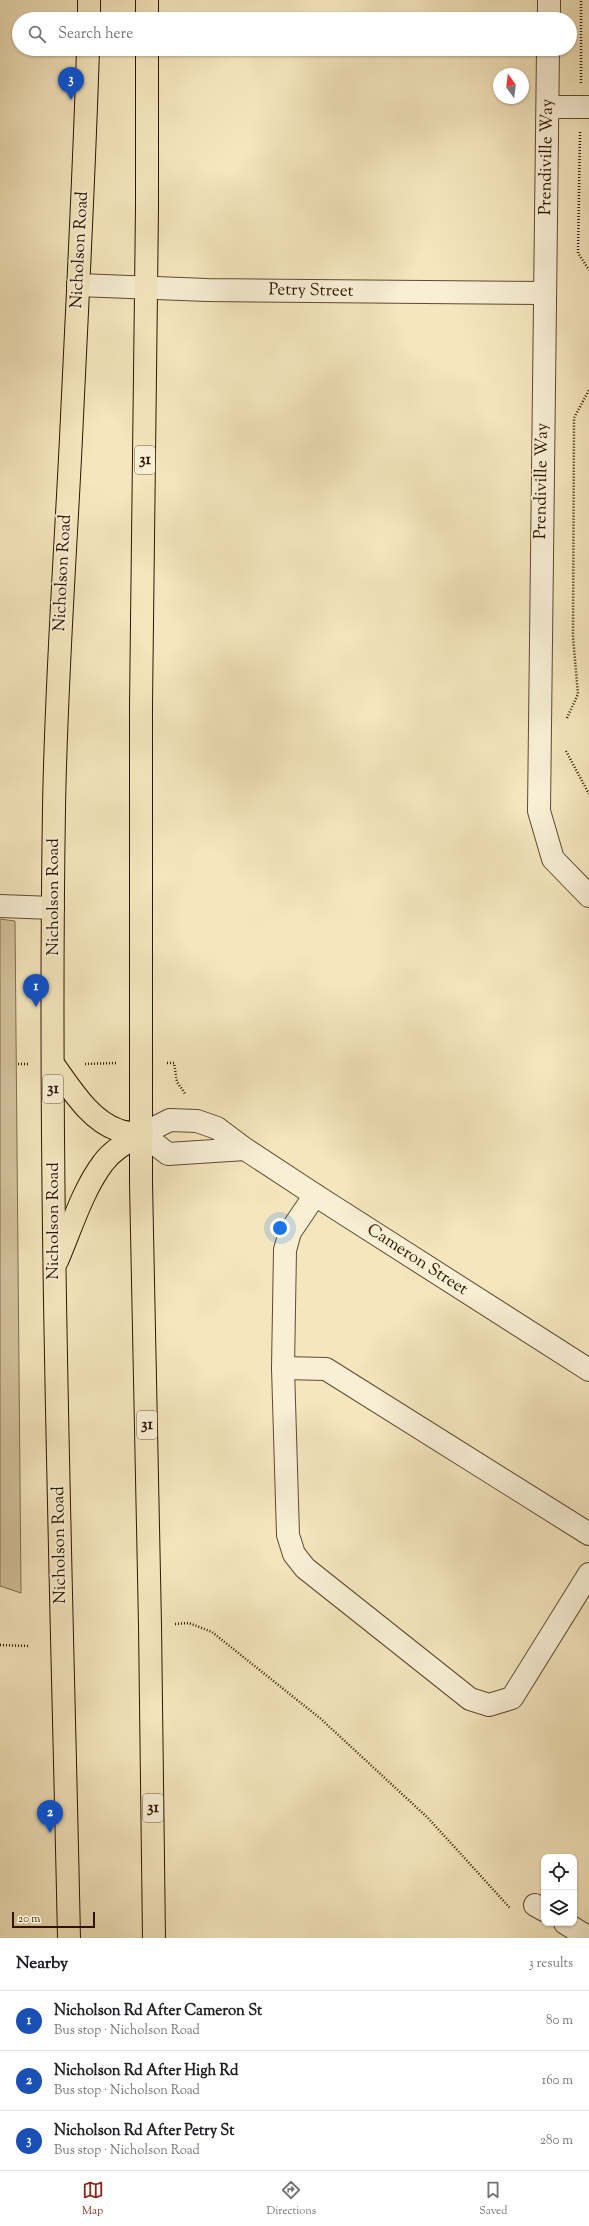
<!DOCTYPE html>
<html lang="en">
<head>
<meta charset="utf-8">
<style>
  :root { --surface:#fff; --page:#f2f2f2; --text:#202124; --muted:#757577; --line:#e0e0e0; --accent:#8f2418 }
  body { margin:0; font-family:"Sorts Mill Goudy",serif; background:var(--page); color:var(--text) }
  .controls { position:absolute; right:12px; bottom:12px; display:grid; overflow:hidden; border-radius:8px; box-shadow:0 1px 3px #0004 }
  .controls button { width:36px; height:36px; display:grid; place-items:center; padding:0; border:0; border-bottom:1px solid var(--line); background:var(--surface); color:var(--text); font:20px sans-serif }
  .compass { position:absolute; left:493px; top:68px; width:36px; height:36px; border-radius:50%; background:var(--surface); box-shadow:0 1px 3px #0004; rotate:346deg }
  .scale { position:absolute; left:12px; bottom:10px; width:83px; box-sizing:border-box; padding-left:4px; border:2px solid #2f1500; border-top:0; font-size:11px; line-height:14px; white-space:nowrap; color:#2f1500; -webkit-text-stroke:3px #f8efd5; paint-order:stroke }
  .you { position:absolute; left:280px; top:1228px; width:14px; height:14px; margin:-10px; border:3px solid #fff; border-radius:50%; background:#1a73e8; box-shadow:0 0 0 6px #1a73e833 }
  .badge { display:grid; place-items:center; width:26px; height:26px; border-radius:50%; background:var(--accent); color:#fff; font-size:13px; font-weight:700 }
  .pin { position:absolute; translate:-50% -33px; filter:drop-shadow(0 1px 2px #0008) }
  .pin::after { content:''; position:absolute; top:21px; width:14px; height:12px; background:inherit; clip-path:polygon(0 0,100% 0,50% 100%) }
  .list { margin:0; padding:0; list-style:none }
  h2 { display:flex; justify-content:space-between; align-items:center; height:52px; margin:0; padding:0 16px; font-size:17px }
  h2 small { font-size:13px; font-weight:400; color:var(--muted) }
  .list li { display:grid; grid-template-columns:26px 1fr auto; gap:12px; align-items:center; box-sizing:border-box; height:60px; padding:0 16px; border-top:1px solid var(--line) }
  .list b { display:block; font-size:15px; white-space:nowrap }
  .list p { margin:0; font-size:13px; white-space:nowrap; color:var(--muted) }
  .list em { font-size:13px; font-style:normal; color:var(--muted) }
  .icon { flex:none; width:22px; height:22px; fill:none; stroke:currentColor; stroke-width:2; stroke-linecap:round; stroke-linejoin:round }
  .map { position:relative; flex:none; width:589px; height:1938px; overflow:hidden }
  .search { position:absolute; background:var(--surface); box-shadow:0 1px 3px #0004; left:12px; right:12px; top:12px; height:44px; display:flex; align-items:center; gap:10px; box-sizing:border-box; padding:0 14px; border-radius:22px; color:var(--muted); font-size:15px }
  .sheet { height:232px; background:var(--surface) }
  nav { display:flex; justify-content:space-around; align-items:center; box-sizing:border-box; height:56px; border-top:1px solid var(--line); background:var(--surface); font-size:11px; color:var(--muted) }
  nav a { display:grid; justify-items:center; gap:2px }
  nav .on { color:var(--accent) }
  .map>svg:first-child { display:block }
  .green { fill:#d3c29e; stroke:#816c4f }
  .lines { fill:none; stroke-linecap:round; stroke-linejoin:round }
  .minor-casing { stroke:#604930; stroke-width:24 }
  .major-casing { stroke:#2f1500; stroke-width:24 }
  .path { stroke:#2f1500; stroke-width:2.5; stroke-dasharray:1 2; stroke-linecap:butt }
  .minor { stroke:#f8efd5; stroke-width:22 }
  .major { stroke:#f5e6be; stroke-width:22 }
  .labels { text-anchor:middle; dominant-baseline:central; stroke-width:4; stroke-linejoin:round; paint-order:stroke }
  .shield { fill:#f8efd5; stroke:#6b5640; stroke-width:1 }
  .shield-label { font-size:16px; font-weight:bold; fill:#2f1500 }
  .street-label { font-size:17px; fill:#2f1500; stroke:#f8efd5 }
</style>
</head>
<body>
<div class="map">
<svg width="589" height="1938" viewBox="0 0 589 1938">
  <rect width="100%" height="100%" fill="#f5e6be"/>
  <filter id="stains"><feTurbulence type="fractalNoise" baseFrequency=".005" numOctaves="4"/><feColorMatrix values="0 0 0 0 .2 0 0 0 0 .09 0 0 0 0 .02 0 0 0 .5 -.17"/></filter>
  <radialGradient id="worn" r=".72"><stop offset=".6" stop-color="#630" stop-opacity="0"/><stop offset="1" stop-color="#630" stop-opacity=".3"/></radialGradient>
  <polygon class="green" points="0,919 15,921 21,1593 0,1586"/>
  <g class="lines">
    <defs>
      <g id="minor">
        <polyline points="549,19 549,0"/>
        <polyline points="548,49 539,811 553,859 589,896"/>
        <polyline points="548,107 589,107"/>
        <polyline points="78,285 207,290 545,293"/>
        <polyline points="0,906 53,908"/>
        <polyline points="245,1149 168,1154 142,1134 170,1120 197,1121 217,1128 245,1149 315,1195 589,1370"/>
        <polyline points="315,1195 290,1232 285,1250 283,1368 288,1535 294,1554 305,1568 470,1699 489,1705 512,1698 589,1574"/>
        <polyline points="283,1368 326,1369 589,1534"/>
        <polyline points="535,1905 544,1910"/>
        <polyline points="565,1923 589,1938"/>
      </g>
      <g id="major">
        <polyline points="89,19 89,0"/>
        <polyline points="147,19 147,0"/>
        <polyline points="147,49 147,208 141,705 141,1183 150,1625 154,1938"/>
        <path d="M53,1064C70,1087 89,1120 118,1130C125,1133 134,1133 142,1134"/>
        <path d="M57,1261C71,1229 82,1191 103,1163C113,1149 128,1142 142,1134"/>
        <path d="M69,1938C61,1561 48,1185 54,808C56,684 65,561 71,438C77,308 84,179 88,49"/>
      </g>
    </defs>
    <use href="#minor" class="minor-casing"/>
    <use href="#major" class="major-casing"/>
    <g class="path">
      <polyline points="581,83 581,0"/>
      <polyline points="580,132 578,253 589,270"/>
      <polyline points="567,718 578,694 573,637 574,418 589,390"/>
      <polyline points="566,751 589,794"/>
      <polyline points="167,1063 174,1063 177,1082 186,1095"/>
      <polyline points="18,1064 28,1064"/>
      <polyline points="85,1064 116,1063"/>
      <polyline points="175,1624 189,1623 212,1632 321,1719 428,1818 510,1908"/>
      <polyline points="0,1645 30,1646"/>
    </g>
    <use href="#minor" class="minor"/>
    <use href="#major" class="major"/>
  </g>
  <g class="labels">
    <g class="shield">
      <rect x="135" y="446" width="20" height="28" rx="3"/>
      <rect x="43" y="1075" width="20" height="28" rx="3"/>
      <rect x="137" y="1411" width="20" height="28" rx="3"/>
      <rect x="143" y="1794" width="20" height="28" rx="3"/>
    </g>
    <g class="shield-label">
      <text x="145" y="460">31</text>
      <text x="53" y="1089">31</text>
      <text x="147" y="1425">31</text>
      <text x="153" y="1808">31</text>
    </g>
    <g class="street-label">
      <text transform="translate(547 157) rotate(-89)">Prendiville Way</text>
      <text transform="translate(80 250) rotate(-87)">Nicholson Road</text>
      <text transform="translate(311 291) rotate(1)">Petry Street</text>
      <text transform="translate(542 481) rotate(-89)">Prendiville Way</text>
      <text transform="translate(63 573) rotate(-87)">Nicholson Road</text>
      <text transform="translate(54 897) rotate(-90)">Nicholson Road</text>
      <text transform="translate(54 1221) rotate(-90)">Nicholson Road</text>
      <text transform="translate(417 1260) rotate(33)">Cameron Street</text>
      <text transform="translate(60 1545) rotate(-91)">Nicholson Road</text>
    </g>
  </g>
  <rect width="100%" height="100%" filter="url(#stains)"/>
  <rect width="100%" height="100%" fill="url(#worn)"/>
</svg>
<div class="controls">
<button><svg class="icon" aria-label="locate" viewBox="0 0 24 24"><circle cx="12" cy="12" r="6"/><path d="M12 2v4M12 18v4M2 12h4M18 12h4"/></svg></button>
<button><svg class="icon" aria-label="layers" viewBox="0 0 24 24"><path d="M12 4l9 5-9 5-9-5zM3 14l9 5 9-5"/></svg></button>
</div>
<svg class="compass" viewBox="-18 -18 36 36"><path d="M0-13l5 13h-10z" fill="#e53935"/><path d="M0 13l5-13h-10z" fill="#757577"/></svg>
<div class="scale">20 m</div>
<div class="you"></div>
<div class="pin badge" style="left:36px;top:1007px;background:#1a4fb4">1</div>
<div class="pin badge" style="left:50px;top:1833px;background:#1a4fb4">2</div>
<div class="pin badge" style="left:71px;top:100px;background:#1a4fb4">3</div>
<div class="search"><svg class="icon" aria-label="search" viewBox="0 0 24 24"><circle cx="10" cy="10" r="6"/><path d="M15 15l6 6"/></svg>Search here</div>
</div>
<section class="sheet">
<h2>Nearby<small>3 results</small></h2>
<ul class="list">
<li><span class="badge" style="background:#1a4fb4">1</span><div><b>Nicholson Rd After Cameron St</b><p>Bus stop · Nicholson Road</p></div><em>80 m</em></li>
<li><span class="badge" style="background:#1a4fb4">2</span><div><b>Nicholson Rd After High Rd</b><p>Bus stop · Nicholson Road</p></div><em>160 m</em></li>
<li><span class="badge" style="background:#1a4fb4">3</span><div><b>Nicholson Rd After Petry St</b><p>Bus stop · Nicholson Road</p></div><em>280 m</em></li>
</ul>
</section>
<nav>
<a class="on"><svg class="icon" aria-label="map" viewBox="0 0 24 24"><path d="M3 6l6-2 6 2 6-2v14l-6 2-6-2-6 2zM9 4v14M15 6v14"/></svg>Map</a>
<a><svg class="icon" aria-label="directions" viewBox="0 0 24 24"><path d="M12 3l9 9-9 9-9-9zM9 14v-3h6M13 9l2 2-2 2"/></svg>Directions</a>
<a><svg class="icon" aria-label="saved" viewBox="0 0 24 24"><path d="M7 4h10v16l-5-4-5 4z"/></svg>Saved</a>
</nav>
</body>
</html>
